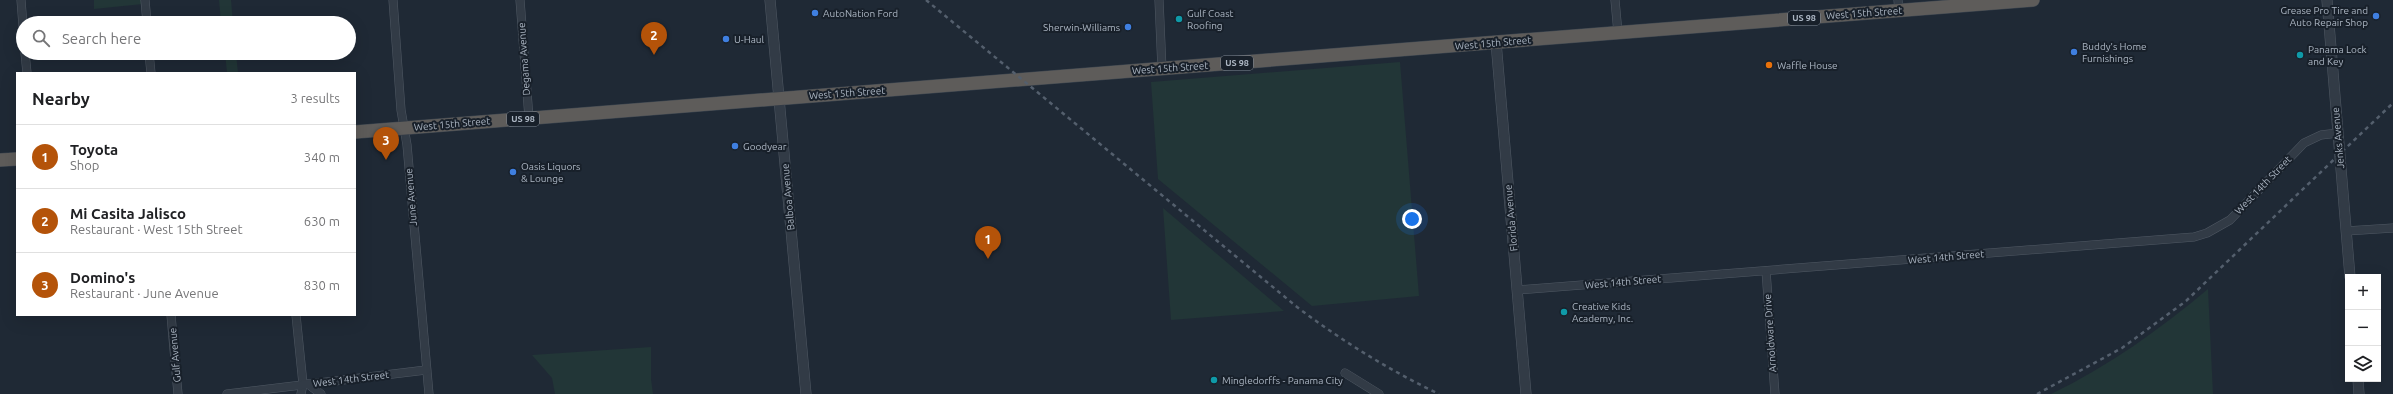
<!DOCTYPE html>
<html lang="en">
<head>
<meta charset="utf-8">
<style>
  :root { --surface:#fff; --page:#f6f6f6; --text:#202124; --muted:#757577; --line:#e0e0e0; --accent:#b45309 }
  body { margin:0; font-family:Ubuntu,sans-serif; background:var(--page); color:var(--text) }
  .controls { position:absolute; right:12px; bottom:12px; display:grid; overflow:hidden; border-radius:0px; box-shadow:0 4px 16px #0002 }
  .controls button { width:36px; height:36px; display:grid; place-items:center; padding:0; border:0; border-bottom:1px solid var(--line); background:var(--surface); color:var(--text); font:20px sans-serif }
  .you { position:absolute; left:1412px; top:219px; width:14px; height:14px; margin:-10px; border:3px solid #fff; border-radius:50%; background:#1a73e8; box-shadow:0 0 0 6px #1a73e833 }
  .badge { display:grid; place-items:center; width:26px; height:26px; border-radius:50%; background:var(--accent); color:#fff; font-size:13px; font-weight:700 }
  .pin { position:absolute; translate:-50% -33px; filter:drop-shadow(0 1px 2px #0008) }
  .pin::after { content:''; position:absolute; top:21px; width:14px; height:12px; background:inherit; clip-path:polygon(0 0,100% 0,50% 100%) }
  .list { margin:0; padding:0; list-style:none }
  h2 { display:flex; justify-content:space-between; align-items:center; height:52px; margin:0; padding:0 16px; font-size:17px }
  h2 small { font-size:13px; font-weight:400; color:var(--muted) }
  .list li { display:grid; grid-template-columns:26px 1fr auto; gap:12px; align-items:center; box-sizing:border-box; height:64px; padding:0 16px; border-top:1px solid var(--line) }
  .list b { display:block; font-size:15px; white-space:nowrap }
  .list p { margin:0; font-size:13px; white-space:nowrap; color:var(--muted) }
  .list em { font-size:13px; font-style:normal; color:var(--muted) }
  .icon { flex:none; width:22px; height:22px; fill:none; stroke:currentColor; stroke-width:2; stroke-linecap:round; stroke-linejoin:round }
  .map { position:relative; flex:none; width:2393px; height:394px; overflow:hidden }
  .search { position:absolute; background:var(--surface); box-shadow:0 4px 16px #0002; left:16px; top:16px; width:340px; height:44px; display:flex; align-items:center; gap:10px; box-sizing:border-box; padding:0 14px; border-radius:22px; color:var(--muted); font-size:15px }
  .panel { position:absolute; background:var(--surface); box-shadow:0 4px 16px #0002; left:16px; top:72px; width:340px; height:244px; border-radius:0px }
  .map>svg:first-child { display:block }
  .green { fill:#223637 }
  .lines { fill:none; stroke-linecap:round; stroke-linejoin:round }
  .minor-casing { stroke:#505964; stroke-width:9 }
  .tertiary-casing { stroke:#505964; stroke-width:11 }
  .trunk-casing { stroke:#3d4650; stroke-width:14 }
  .minor { stroke:#323b46; stroke-width:8 }
  .tertiary { stroke:#323b46; stroke-width:10 }
  .trunk { stroke:#5e5c5a; stroke-width:13 }
  .rail { stroke:#545f6d; stroke-width:2.5; stroke-dasharray:4 4; stroke-linecap:butt }
  .shop-dot { fill:#3f7fe0; stroke:#18202a; stroke-width:1.5 }
  .culture-dot { fill:#0f9aa8; stroke:#18202a; stroke-width:1.5 }
  .food-dot { fill:#e8710a; stroke:#18202a; stroke-width:1.5 }
  .labels { text-anchor:middle; dominant-baseline:central; stroke-width:4; stroke-linejoin:round; paint-order:stroke }
  .shield { fill:#18202a; stroke:#808995; stroke-width:1 }
  .shield-label { font-size:9px; font-weight:bold; fill:#acb6c3 }
  .poi-label { font-size:10px; fill:#acb6c3; stroke:#18202a; text-anchor:start }
  .street-label { font-size:10px; fill:#acb6c3; stroke:#18202a }
</style>
</head>
<body>
<div class="map">
<svg width="2393" height="394" viewBox="0 0 2393 394">
  <rect width="100%" height="100%" fill="#1f2935"/>
  <g class="green">
    <polygon points="94,0 143,0 143,4 94,9"/>
    <polygon points="219,0 231,0 233,23 221,23"/>
    <polygon points="225,53 236,53 238,73 227,73"/>
    <polygon points="1400,62 1419,296 1312,306 1158,179 1151,82"/>
    <polygon points="1163,208 1284,311 1171,320"/>
    <path d="M2208,289L2213,394H2051C2109,366 2159,330 2208,289Z"/>
    <polygon points="651,347 651,379 653,394 555,394 552,378 532,355"/>
  </g>
  <g class="lines">
    <defs>
      <g id="minor">
        <polyline points="21,0 23,26"/>
        <polyline points="145,0 147,23"/>
        <polyline points="393,0 401,110 407,145 429,394"/>
        <polyline points="520,0 529,118"/>
        <polyline points="1159,0 1162,69"/>
        <polyline points="1615,0 1618,33"/>
        <polyline points="1898,0 1899,11"/>
        <polyline points="25,53 27,73"/>
        <polyline points="149,53 151,73"/>
        <polyline points="2346,231 2393,228"/>
        <polyline points="1766,271 1775,394"/>
        <polyline points="1517,290 2194,237 2207,233 2230,220 2304,143 2321,135 2338,133"/>
        <polyline points="171,315 178,394"/>
        <polyline points="296,315 303,384 301,394"/>
        <polyline points="1345,373 1379,394"/>
        <polyline points="308,384 321,394"/>
        <polyline points="227,394 426,370"/>
      </g>
      <g id="tertiary">
        <polyline points="770,0 806,394"/>
        <polyline points="2327,0 2350,277"/>
        <polyline points="1496,42 1526,394"/>
        <polyline points="2358,379 2359,394"/>
      </g>
      <g id="trunk">
        <polyline points="355,132 2033,0"/>
        <polyline points="0,160 17,159"/>
      </g>
    </defs>
    <use href="#minor" class="minor-casing"/>
    <use href="#tertiary" class="tertiary-casing"/>
    <use href="#trunk" class="trunk-casing"/>
    <use href="#minor" class="minor"/>
    <use href="#tertiary" class="tertiary"/>
    <use href="#trunk" class="trunk"/>
    <g class="rail">
      <path d="M926,0L1297,307C1342,341 1389,370 1439,394"/>
      <polyline points="2037,394 2122,348 2186,301 2393,103"/>
    </g>
  </g>
  <g class="shop-dot">
    <circle cx="815" cy="13" r="4"/>
    <circle cx="2376" cy="16" r="4"/>
    <circle cx="1128" cy="27" r="4"/>
    <circle cx="726" cy="39" r="4"/>
    <circle cx="2074" cy="52" r="4"/>
    <circle cx="735" cy="146" r="4"/>
    <circle cx="513" cy="172" r="4"/>
  </g>
  <g class="culture-dot">
    <circle cx="1179" cy="19" r="4"/>
    <circle cx="2300" cy="55" r="4"/>
    <circle cx="1564" cy="312" r="4"/>
    <circle cx="1214" cy="380" r="4"/>
  </g>
  <circle class="food-dot" cx="1769" cy="65" r="4"/>
  <g class="labels">
    <g class="shield">
      <rect x="1788" y="11" width="32" height="14" rx="3"/>
      <rect x="1221" y="56" width="32" height="14" rx="3"/>
      <rect x="507" y="112" width="32" height="14" rx="3"/>
    </g>
    <g class="shield-label">
      <text x="1804" y="18">US 98</text>
      <text x="1237" y="63">US 98</text>
      <text x="523" y="119">US 98</text>
    </g>
    <g class="poi-label">
      <text x="2368" y="10" text-anchor="end">Grease Pro Tire and<tspan x="2368" dy="12">Auto Repair Shop</tspan></text>
      <text x="823" y="13">AutoNation Ford</text>
      <text x="1187" y="13">Gulf Coast<tspan x="1187" dy="12">Roofing</tspan></text>
      <text x="1120" y="27" text-anchor="end">Sherwin-Williams</text>
      <text x="734" y="39">U-Haul</text>
      <text x="2082" y="46">Buddy's Home<tspan x="2082" dy="12">Furnishings</tspan></text>
      <text x="2308" y="49">Panama Lock<tspan x="2308" dy="12">and Key</tspan></text>
      <text x="1777" y="65">Waffle House</text>
      <text x="743" y="146">Goodyear</text>
      <text x="521" y="166">Oasis Liquors<tspan x="521" dy="12">&amp; Lounge</tspan></text>
      <text x="1572" y="306">Creative Kids<tspan x="1572" dy="12">Academy, Inc.</tspan></text>
      <text x="1222" y="380">Mingledorffs - Panama City</text>
    </g>
    <g class="street-label">
      <text transform="translate(1864 13) rotate(-4)">West 15th Street</text>
      <text transform="translate(1493 43) rotate(-5)">West 15th Street</text>
      <text transform="translate(524 59) rotate(-94)">Degama Avenue</text>
      <text transform="translate(1170 68) rotate(-4)">West 15th Street</text>
      <text transform="translate(847 93) rotate(-4)">West 15th Street</text>
      <text transform="translate(452 124) rotate(-5)">West 15th Street</text>
      <text transform="translate(2338 138) rotate(-95)">Jenks Avenue</text>
      <text transform="translate(2263 185) rotate(-46)">West 14th Street</text>
      <text transform="translate(411 197) rotate(-95)">June Avenue</text>
      <text transform="translate(788 197) rotate(-95)">Balboa Avenue</text>
      <text transform="translate(1511 218) rotate(-95)">Florida Avenue</text>
      <text transform="translate(1946 257) rotate(-5)">West 14th Street</text>
      <text transform="translate(1623 282) rotate(-5)">West 14th Street</text>
      <text transform="translate(1770 333) rotate(-94)">Arnoldware Drive</text>
      <text transform="translate(175 355) rotate(-95)">Gulf Avenue</text>
      <text transform="translate(351 379) rotate(-7)">West 14th Street</text>
    </g>
  </g>
</svg>
<div class="controls">
<button>+</button>
<button>−</button>
<button><svg class="icon" aria-label="layers" viewBox="0 0 24 24"><path d="M12 4l9 5-9 5-9-5zM3 14l9 5 9-5"/></svg></button>
</div>
<div class="you"></div>
<div class="pin badge" style="left:988px;top:259px">1</div>
<div class="pin badge" style="left:654px;top:55px">2</div>
<div class="pin badge" style="left:386px;top:160px">3</div>
<div class="search"><svg class="icon" aria-label="search" viewBox="0 0 24 24"><circle cx="10" cy="10" r="6"/><path d="M15 15l6 6"/></svg>Search here</div>
<section class="panel">
<h2>Nearby<small>3 results</small></h2>
<ul class="list">
<li><span class="badge">1</span><div><b>Toyota</b><p>Shop</p></div><em>340 m</em></li>
<li><span class="badge">2</span><div><b>Mi Casita Jalisco</b><p>Restaurant · West 15th Street</p></div><em>630 m</em></li>
<li><span class="badge">3</span><div><b>Domino's</b><p>Restaurant · June Avenue</p></div><em>830 m</em></li>
</ul>
</section>
</div>
</body>
</html>
